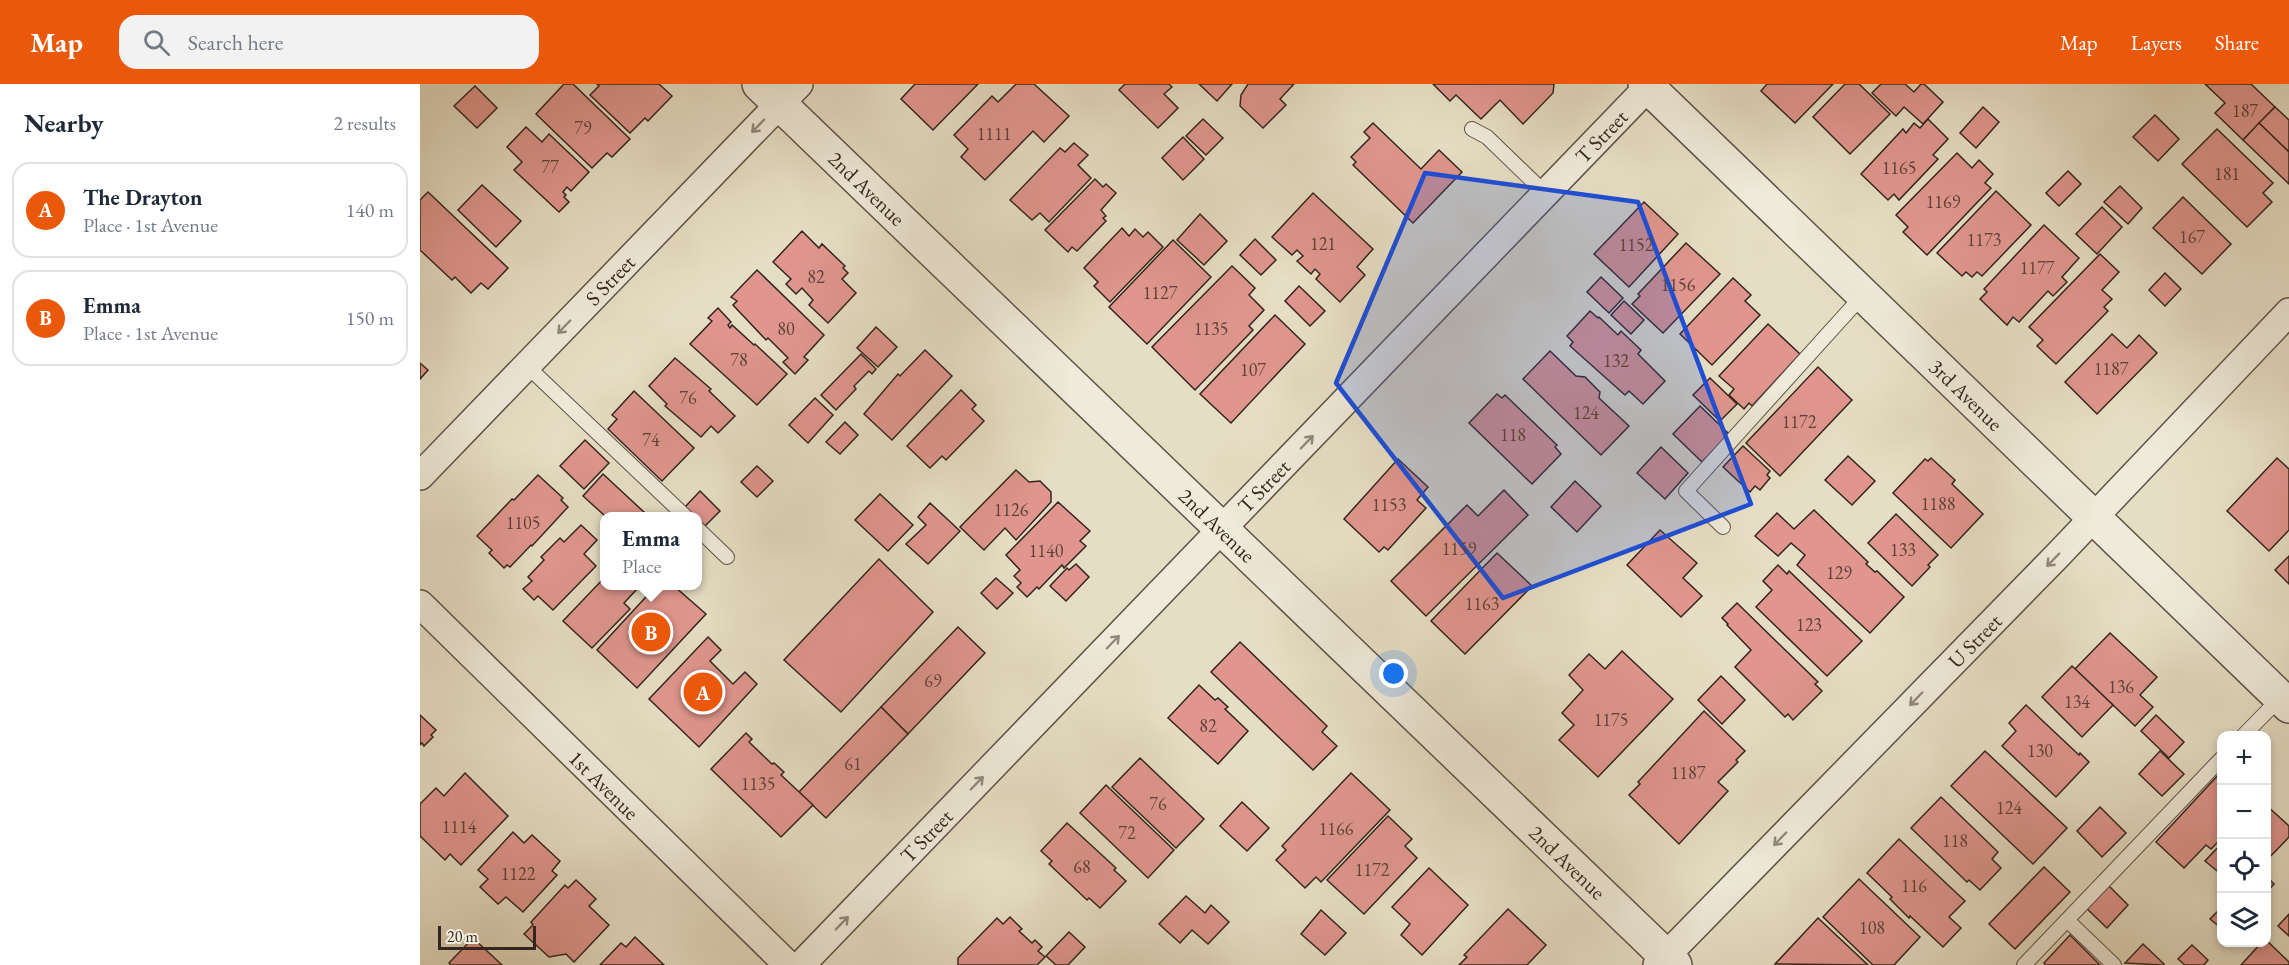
<!DOCTYPE html>
<html lang="en">
<head>
<meta charset="utf-8">
<style>
  :root { --surface:#fff; --page:#f2f2f3; --text:#1f2937; --muted:#747a83; --line:#e0e1e3; --accent:#ea580c }
  body { margin:0; font-family:"EB Garamond",serif; background:var(--page); color:var(--text) }
  .controls { position:absolute; right:18px; bottom:18px; display:grid; overflow:hidden; border-radius:12px; box-shadow:0 3px 9px #0003 }
  .controls button { width:54px; height:54px; display:grid; place-items:center; padding:0; border:0; border-bottom:2px solid var(--line); background:var(--surface); color:var(--text); font:30px sans-serif }
  .scale { position:absolute; left:18px; bottom:15px; width:98px; box-sizing:border-box; padding-left:6px; border:3px solid #34261e; border-top:0; font-size:16px; line-height:21px; white-space:nowrap; color:#34261e; -webkit-text-stroke:4px #efead9; paint-order:stroke }
  .you { position:absolute; left:974px; top:590px; width:21px; height:21px; margin:-15px; border:4px solid #fff; border-radius:50%; background:#1a73e8; box-shadow:0 0 0 9px #1a73e833 }
  .badge { display:grid; place-items:center; width:39px; height:39px; border-radius:50%; background:var(--accent); color:#fff; font-size:20px; font-weight:700 }
  .pin { position:absolute; translate:-50% -50%; border:3px solid #fff; box-shadow:0 2px 6px #0006 }
  .popup { position:absolute; left:180px; top:428px; width:102px; height:78px; box-sizing:border-box; display:grid; place-content:center; border-radius:12px; background:var(--surface); filter:drop-shadow(0 2px 4px #0005); font-size:20px; white-space:nowrap; color:var(--muted) }
  .popup b { font-size:22px; color:var(--text) }
  .popup::after { content:''; position:absolute; left:50%; top:100%; margin-left:-12px; border:12px solid transparent; border-top-color:var(--surface) }
  .list { margin:0; padding:0; list-style:none }
  h2 { display:flex; justify-content:space-between; align-items:center; height:78px; margin:0; padding:0 24px; font-size:26px }
  h2 small { font-size:20px; font-weight:400; color:var(--muted) }
  .list li { display:grid; grid-template-columns:39px 1fr auto; gap:18px; align-items:center; box-sizing:border-box; height:96px; margin:0 12px 12px; padding:0 12px; border:2px solid var(--line); border-radius:18px }
  .list b { display:block; font-size:22px; white-space:nowrap }
  .list p { margin:0; font-size:20px; white-space:nowrap; color:var(--muted) }
  .list em { font-size:20px; font-style:normal; color:var(--muted) }
  .icon { flex:none; width:33px; height:33px; fill:none; stroke:currentColor; stroke-width:2; stroke-linecap:round; stroke-linejoin:round }
  .map { position:relative; flex:none; width:1869px; height:881px; overflow:hidden }
  header { display:flex; align-items:center; gap:36px; box-sizing:border-box; height:84px; padding:0 30px; background:var(--accent); color:#fff }
  header strong { font-size:28px }
  nav { display:flex; gap:33px; margin-inline-start:auto; font-size:21px }
  .search { width:420px; height:54px; background:var(--page); display:flex; align-items:center; gap:15px; box-sizing:border-box; padding:0 21px; border-radius:18px; color:var(--muted); font-size:22px }
  main { display:flex }
  aside { flex:1; background:var(--surface) }
  .map>svg:first-child { display:block }
  .building { fill:#e0968e; stroke:#34261e; stroke-width:1.5 }
  .lines { fill:none; stroke-linecap:round; stroke-linejoin:round }
  .service-casing { stroke:#605448; stroke-width:16 }
  .minor-casing { stroke:#605448; stroke-width:30 }
  .tertiary-casing { stroke:#605448; stroke-width:36 }
  .service { stroke:#efead9; stroke-width:14 }
  .minor { stroke:#efead9; stroke-width:27 }
  .tertiary { stroke:#efead9; stroke-width:33 }
  .oneway { stroke:#92887c }
  .marked { fill:#1d4ed8; fill-opacity:0.2; stroke:#1d4ed8; stroke-width:4.5; stroke-linejoin:round }
  .labels { text-anchor:middle; dominant-baseline:central; stroke-width:5; stroke-linejoin:round; paint-order:stroke }
  .number-label { font-size:18px; fill:#5f423a }
  .street-label { font-size:21px; fill:#34261e; stroke:#efead9 }
</style>
</head>
<body>
<header>
<strong>Map</strong>
<div class="search"><svg class="icon" aria-label="search" viewBox="0 0 24 24"><circle cx="10" cy="10" r="6"/><path d="M15 15l6 6"/></svg>Search here</div>
<nav><a>Map</a><a>Layers</a><a>Share</a></nav>
</header>
<main>
<aside>
<h2>Nearby<small>2 results</small></h2>
<ul class="list">
<li><span class="badge">A</span><div><b>The Drayton</b><p>Place · 1st Avenue</p></div><em>140 m</em></li>
<li><span class="badge">B</span><div><b>Emma</b><p>Place · 1st Avenue</p></div><em>150 m</em></li>
</ul>
</aside>
<div class="map">
<svg width="1869" height="881" viewBox="0 0 1869 881">
  <rect width="100%" height="100%" fill="#e6dec4"/>
  <filter id="stains"><feTurbulence type="fractalNoise" baseFrequency=".00333" numOctaves="4"/><feColorMatrix values="0 0 0 0 .2 0 0 0 0 .09 0 0 0 0 .02 0 0 0 .5 -.17"/></filter>
  <radialGradient id="worn" r=".72"><stop offset=".6" stop-color="#630" stop-opacity="0"/><stop offset="1" stop-color="#630" stop-opacity=".3"/></radialGradient>
  <g class="building">
    <polygon points="144,0 153,0 210,55 192,73 187,69 172,84 116,30"/>
    <polygon points="177,0 239,0 252,12 228,37 225,34 210,49 170,11 179,2"/>
    <polygon points="495,0 558,0 513,46 481,15"/>
    <polygon points="596,0 614,0 649,32 624,58 613,47 565,96 541,73 548,65 534,51 572,12 578,18"/>
    <polygon points="705,0 749,0 752,3 744,10 758,24 738,44 699,6"/>
    <polygon points="779,0 812,0 797,17"/>
    <polygon points="828,0 874,0 860,15 866,21 843,44 820,22 821,11"/>
    <polygon points="1013,0 1134,0 1133,9 1103,40 1080,16 1061,35 1036,11 1030,17"/>
    <polygon points="1347,0 1413,0 1375,39 1341,7"/>
    <polygon points="1425,0 1439,0 1470,30 1430,70 1393,33"/>
    <polygon points="1461,0 1485,0 1494,8 1501,0 1504,0 1523,18 1503,40 1484,23 1476,32 1452,9"/>
    <polygon points="1785,0 1831,0 1855,23 1823,56 1795,29 1805,19"/>
    <polygon points="55,2 77,24 57,44 34,22"/>
    <polygon points="1563,23 1579,38 1556,64 1540,49"/>
    <polygon points="1855,23 1869,36 1869,68 1839,39"/>
    <polygon points="1735,31 1759,55 1738,77 1713,53"/>
    <polygon points="783,35 803,54 786,71 766,52"/>
    <polygon points="1508,35 1528,55 1513,71 1518,75 1479,116 1474,110 1468,116 1441,90 1483,45 1486,49 1494,39 1500,44"/>
    <polygon points="953,39 1001,85 1019,66 1042,88 993,139 933,81 936,78 931,73 950,54 944,48"/>
    <polygon points="1839,39 1869,68 1869,100 1823,56"/>
    <polygon points="106,43 122,58 129,50 169,88 151,107 147,103 143,108 146,111 144,113 149,118 139,128 94,86 102,78 87,63"/>
    <polygon points="1797,45 1853,99 1843,109 1852,118 1827,143 1762,80"/>
    <polygon points="763,53 784,75 763,96 742,74"/>
    <polygon points="654,59 668,71 658,81 671,94 629,138 620,129 612,136 590,116 640,64 645,68"/>
    <polygon points="1537,69 1552,84 1559,76 1573,90 1565,99 1571,104 1507,171 1483,148 1488,143 1476,131"/>
    <polygon points="1648,87 1661,100 1639,122 1626,109"/>
    <polygon points="675,95 683,103 686,100 696,109 681,126 686,132 683,134 686,137 657,167 652,163 648,168 625,146"/>
    <polygon points="62,101 101,137 76,163 38,126"/>
    <polygon points="1700,102 1722,124 1708,140 1684,118"/>
    <polygon points="1576,107 1611,141 1562,192 1557,188 1552,193 1546,188 1542,192 1517,169"/>
    <polygon points="8,108 88,184 68,205 61,199 51,209 35,193 32,196 0,166 0,116"/>
    <polygon points="893,109 953,165 937,183 945,191 920,218 896,195 900,190 895,185 891,190 877,177 883,172 877,166 872,171 852,153"/>
    <polygon points="1763,113 1811,160 1782,190 1733,144"/>
    <polygon points="1224,118 1258,150 1209,203 1174,170"/>
    <polygon points="1682,123 1702,143 1677,170 1656,150"/>
    <polygon points="780,130 807,157 784,181 757,156"/>
    <polygon points="1624,141 1659,174 1642,193 1647,198 1633,212 1628,207 1599,238 1593,233 1587,241 1560,215 1567,208 1564,205"/>
    <polygon points="702,144 709,152 715,145 723,153 728,148 743,163 690,218 674,202 678,198 664,184"/>
    <polygon points="382,147 399,164 402,160 425,182 423,184 428,189 422,195 436,209 408,239 389,221 393,216 382,204 376,210 366,200 371,195 353,178"/>
    <polygon points="835,155 856,176 841,191 820,171"/>
    <polygon points="753,156 791,193 727,260 689,223"/>
    <polygon points="1266,159 1300,190 1243,249 1212,220 1220,212 1218,210"/>
    <polygon points="1680,170 1699,188 1682,206 1692,215 1684,223 1688,227 1636,280 1617,262 1623,256 1609,243"/>
    <polygon points="812,182 835,204 829,211 844,226 829,242 833,246 775,306 732,263"/>
    <polygon points="337,186 404,251 384,273 388,276 375,290 363,278 368,274 348,254 346,256 313,221 317,217 311,213"/>
    <polygon points="1745,189 1761,205 1745,222 1729,206"/>
    <polygon points="1181,193 1203,214 1189,229 1167,208"/>
    <polygon points="1313,194 1331,211 1325,217 1340,231 1292,281 1260,250"/>
    <polygon points="879,202 905,227 890,242 865,217"/>
    <polygon points="1204,217 1224,236 1211,250 1191,231"/>
    <polygon points="298,224 311,238 308,241 310,244 312,241 334,261 335,260 367,290 337,321 270,260 292,237 288,234"/>
    <polygon points="1170,227 1178,234 1179,233 1198,251 1201,247 1221,266 1218,270 1245,297 1223,320 1209,307 1205,311 1150,262 1153,258 1147,252"/>
    <polygon points="855,231 885,260 811,339 780,310"/>
    <polygon points="1348,240 1380,270 1332,322 1329,319 1324,325 1309,311 1314,305 1299,292"/>
    <polygon points="456,243 477,263 458,283 437,264"/>
    <polygon points="1692,250 1707,264 1719,251 1737,269 1677,330 1645,298"/>
    <polygon points="505,266 532,292 472,356 444,330 478,290 480,292"/>
    <polygon points="1130,267 1156,292 1165,293 1180,308 1179,314 1209,342 1181,371 1103,295"/>
    <polygon points="441,270 456,285 452,290 449,287 434,302 436,305 416,326 401,311"/>
    <polygon points="255,274 291,305 289,307 315,332 298,349 291,342 281,353 245,322 247,320 229,302"/>
    <polygon points="0,279 8,286 0,295"/>
    <polygon points="1398,283 1432,316 1360,392 1326,359"/>
    <polygon points="1290,294 1317,320 1300,337 1273,311"/>
    <polygon points="541,306 556,321 552,325 564,337 526,376 522,372 510,384 487,362"/>
    <polygon points="214,307 274,364 242,397 188,345 197,335 192,331"/>
    <polygon points="1077,310 1082,314 1085,311 1137,361 1135,363 1141,370 1112,400 1049,339"/>
    <polygon points="395,314 413,331 388,359 369,341"/>
    <polygon points="1280,322 1309,350 1282,378 1253,350"/>
    <polygon points="425,338 438,351 420,370 406,358"/>
    <polygon points="165,356 189,379 164,405 140,382"/>
    <polygon points="1323,362 1350,387 1347,391 1350,394 1340,406 1335,402 1330,408 1303,383"/>
    <polygon points="1241,363 1268,389 1245,415 1217,389"/>
    <polygon points="1428,372 1455,397 1432,421 1405,396"/>
    <polygon points="1511,374 1535,396 1532,400 1563,430 1531,464 1473,409 1505,375 1508,377"/>
    <polygon points="1857,374 1869,385 1869,446 1849,467 1807,427"/>
    <polygon points="978,375 1008,403 997,416 1006,424 968,466 964,463 959,468 924,435"/>
    <polygon points="337,382 353,397 337,413 321,398"/>
    <polygon points="596,386 609,398 620,397 631,408 631,418 596,456 585,444 564,466 540,443"/>
    <polygon points="183,390 225,429 221,432 185,432 163,412"/>
    <polygon points="118,391 143,414 141,416 148,423 112,462 111,461 90,483 87,481 84,484 69,469 72,466 57,452 92,415 94,416"/>
    <polygon points="1155,397 1181,422 1157,448 1131,423"/>
    <polygon points="1084,406 1108,431 1006,532 971,497 1047,421 1058,432"/>
    <polygon points="280,407 300,427 285,442 265,423"/>
    <polygon points="460,410 493,441 468,467 435,436"/>
    <polygon points="638,418 670,447 660,457 666,462 644,484 642,481 619,505 617,503 607,513 597,503 601,499 594,492 600,486 586,471"/>
    <polygon points="510,419 540,447 508,480 486,460 506,441 498,433"/>
    <polygon points="1394,426 1448,478 1446,480 1455,488 1457,487 1484,513 1450,549 1377,481 1385,471 1371,459 1358,472 1335,452 1357,429 1374,445"/>
    <polygon points="1476,430 1518,471 1508,481 1510,483 1492,502 1448,459"/>
    <polygon points="161,441 177,456 164,470 176,482 133,526 118,512 114,516 103,505 112,497 108,493 124,476 121,473 140,454 144,458"/>
    <polygon points="1240,446 1277,479 1263,494 1282,512 1261,533 1207,481"/>
    <polygon points="1077,469 1112,502 1045,570 1011,537"/>
    <polygon points="1869,472 1869,500 1855,486"/>
    <polygon points="459,475 513,528 421,628 364,576"/>
    <polygon points="656,480 669,493 646,517 630,502 647,484 649,486"/>
    <polygon points="1358,481 1367,490 1369,487 1442,557 1407,592 1336,523 1352,506 1343,497"/>
    <polygon points="184,494 184,502 213,502 217,505 204,519 210,525 172,564 143,537"/>
    <polygon points="576,494 593,509 577,525 561,509"/>
    <polygon points="236,502 254,502 286,530 217,604 177,566"/>
    <polygon points="1317,519 1398,598 1395,600 1402,607 1373,636 1368,630 1365,633 1315,583 1331,566 1307,541 1308,540 1302,534"/>
    <polygon points="538,543 565,569 488,650 461,623"/>
    <polygon points="1690,549 1737,593 1720,611 1733,623 1715,642 1655,585"/>
    <polygon points="288,553 301,566 290,577 313,600 325,588 337,600 279,663 229,615"/>
    <polygon points="820,558 907,642 902,648 917,662 893,686 791,588"/>
    <polygon points="1202,567 1253,615 1178,693 1139,656 1154,641 1142,629 1163,606 1149,591 1169,570 1185,585"/>
    <polygon points="1652,582 1693,621 1662,653 1622,613"/>
    <polygon points="1301,592 1325,616 1302,640 1278,616"/>
    <polygon points="779,601 795,616 798,614 808,623 805,625 828,647 798,680 748,634"/>
    <polygon points="1606,621 1659,671 1660,669 1669,678 1636,713 1582,662 1596,647 1589,639"/>
    <polygon points="461,623 488,650 406,734 379,708"/>
    <polygon points="1284,627 1325,667 1316,676 1318,678 1298,698 1308,707 1259,760 1209,711 1220,700 1218,698"/>
    <polygon points="0,631 16,646 11,651 13,653 4,662 2,659 0,661"/>
    <polygon points="1736,631 1764,658 1749,674 1721,647"/>
    <polygon points="326,649 332,655 329,658 352,680 354,679 364,688 361,691 393,721 361,753 291,685"/>
    <polygon points="1565,667 1647,744 1613,780 1531,702"/>
    <polygon points="1740,667 1764,690 1742,712 1719,690"/>
    <polygon points="720,674 784,735 756,764 692,703"/>
    <polygon points="1802,687 1802,754 1791,765 1786,761 1764,784 1736,758"/>
    <polygon points="45,689 88,732 41,781 30,770 25,776 0,752 0,720 16,704 24,712"/>
    <polygon points="931,689 970,726 901,798 896,793 885,804 856,776 866,766 862,762"/>
    <polygon points="686,701 754,766 728,794 660,729"/>
    <polygon points="1521,713 1578,768 1572,775 1581,784 1560,806 1549,796 1547,798 1491,744"/>
    <polygon points="822,718 849,744 827,767 800,742"/>
    <polygon points="1846,721 1869,742 1869,753 1846,777"/>
    <polygon points="1680,723 1706,749 1682,773 1657,747"/>
    <polygon points="968,732 992,755 985,762 997,774 944,830 907,796"/>
    <polygon points="647,739 696,784 694,786 706,797 680,824 669,814 667,816 629,780 632,777 621,767"/>
    <polygon points="93,748 104,759 112,751 140,777 132,787 137,791 103,828 86,813 78,820 60,803 68,795 58,786"/>
    <polygon points="1479,755 1545,817 1529,833 1541,844 1523,863 1490,832 1489,834 1470,815 1472,813 1447,789"/>
    <polygon points="1802,759 1802,791 1785,777"/>
    <polygon points="1624,783 1650,808 1595,865 1569,840"/>
    <polygon points="1009,784 1048,821 1002,871 981,851 990,840 972,823"/>
    <polygon points="1846,792 1854,800 1846,809"/>
    <polygon points="1439,795 1500,853 1474,881 1453,881 1403,833"/>
    <polygon points="156,796 176,815 169,822 189,841 154,878 146,870 129,873 104,850 113,841 111,838 145,801 148,804"/>
    <polygon points="1686,799 1708,821 1687,844 1664,822"/>
    <polygon points="766,812 785,829 791,821 809,838 788,860 772,846 760,859 739,840"/>
    <polygon points="1802,823 1802,845 1790,835"/>
    <polygon points="1088,825 1126,861 1107,881 1039,881 1047,873 1044,871"/>
    <polygon points="901,826 926,849 905,871 881,850"/>
    <polygon points="1869,830 1869,852 1858,842"/>
    <polygon points="590,833 602,845 599,847 612,859 615,856 622,863 618,867 625,873 617,881 538,881 538,874 577,834 583,840"/>
    <polygon points="1398,834 1448,881 1355,880"/>
    <polygon points="649,848 665,863 648,881 636,881 626,872"/>
    <polygon points="1650,851 1680,881 1626,881 1624,879"/>
    <polygon points="215,853 244,881 180,881 201,859 206,863"/>
    <polygon points="53,854 82,881 31,881 29,879"/>
    <polygon points="1846,856 1869,878 1869,881 1821,881 1842,858 1846,858"/>
    <polygon points="1723,860 1744,880 1743,881 1705,879"/>
    <polygon points="1772,861 1788,876 1784,881 1765,881 1758,875"/>
  </g>
  <g class="lines">
    <defs>
      <g id="service">
        <polyline points="1052,45 1067,53 1126,110"/>
        <polyline points="107,282 265,432"/>
        <polyline points="1303,443 1266,407 1443,211"/>
        <polyline points="278,445 307,473"/>
        <polyline points="1823,652 1860,614"/>
        <polyline points="1647,836 1802,674"/>
        <polyline points="1604,881 1647,836 1694,881"/>
      </g>
      <g id="minor">
        <path id="s1" d="M0,392L379,0"/>
        <path id="s2" d="M0,520L368,881"/>
        <path id="s3" d="M381,881L1231,0"/>
        <path id="s4" d="M1237,881L1637,472L1869,228"/>
      </g>
      <g id="tertiary">
        <path id="s5" d="M339,0L1255,881"/>
        <path id="s6" d="M1225,0L1869,622"/>
      </g>
    </defs>
    <use href="#service" class="service-casing"/>
    <use href="#minor" class="minor-casing"/>
    <use href="#tertiary" class="tertiary-casing"/>
    <use href="#service" class="service"/>
    <use href="#minor" class="minor"/>
    <use href="#tertiary" class="tertiary"/>
  </g>
  <defs><path id="oneway-shaft" d="M-6 0H5M1.5-3L5.5 0L1.5 3" fill="none" stroke-width="1.6" stroke-linecap="round" stroke-linejoin="round" transform="scale(1.5)"/></defs>
  <g class="oneway">
    <use href="#oneway-shaft" transform="translate(338 42) rotate(134)"/>
    <use href="#oneway-shaft" transform="translate(144 243) rotate(134)"/>
    <use href="#oneway-shaft" transform="translate(887 358) rotate(-46)"/>
    <use href="#oneway-shaft" transform="translate(1633 476) rotate(134)"/>
    <use href="#oneway-shaft" transform="translate(693 558) rotate(-46)"/>
    <use href="#oneway-shaft" transform="translate(1496 615) rotate(134)"/>
    <use href="#oneway-shaft" transform="translate(557 699) rotate(-46)"/>
    <use href="#oneway-shaft" transform="translate(1360 755) rotate(134)"/>
    <use href="#oneway-shaft" transform="translate(422 839) rotate(-46)"/>
  </g>
  <path class="marked" d="M1005,89L1218,118L1331,420L1083,514L916,299Z"/>
  <g class="labels">
    <g class="number-label">
      <text x="1825" y="26">187</text>
      <text x="163" y="43">79</text>
      <text x="574" y="49">1111</text>
      <text x="130" y="82">77</text>
      <text x="1479" y="83">1165</text>
      <text x="1807" y="89">181</text>
      <text x="1523" y="117">1169</text>
      <text x="1772" y="152">167</text>
      <text x="1564" y="155">1173</text>
      <text x="903" y="159">121</text>
      <text x="1216" y="160">1152</text>
      <text x="1617" y="183">1177</text>
      <text x="396" y="192">82</text>
      <text x="1258" y="200">1156</text>
      <text x="740" y="208">1127</text>
      <text x="366" y="244">80</text>
      <text x="791" y="244">1135</text>
      <text x="319" y="275">78</text>
      <text x="1196" y="276">132</text>
      <text x="1691" y="284">1187</text>
      <text x="833" y="285">107</text>
      <text x="268" y="313">76</text>
      <text x="1166" y="328">124</text>
      <text x="1379" y="337">1172</text>
      <text x="1093" y="350">118</text>
      <text x="231" y="355">74</text>
      <text x="1518" y="419">1188</text>
      <text x="969" y="420">1153</text>
      <text x="591" y="425">1126</text>
      <text x="103" y="438">1105</text>
      <text x="1039" y="464">1159</text>
      <text x="1483" y="465">133</text>
      <text x="626" y="466">1140</text>
      <text x="1419" y="488">129</text>
      <text x="1062" y="519">1163</text>
      <text x="1389" y="540">123</text>
      <text x="513" y="596">69</text>
      <text x="1701" y="602">136</text>
      <text x="1657" y="617">134</text>
      <text x="1191" y="635">1175</text>
      <text x="788" y="641">82</text>
      <text x="1620" y="666">130</text>
      <text x="433" y="679">61</text>
      <text x="1268" y="688">1187</text>
      <text x="338" y="699">1135</text>
      <text x="738" y="719">76</text>
      <text x="1589" y="723">124</text>
      <text x="39" y="742">1114</text>
      <text x="916" y="744">1166</text>
      <text x="707" y="748">72</text>
      <text x="1535" y="756">118</text>
      <text x="662" y="782">68</text>
      <text x="952" y="785">1172</text>
      <text x="98" y="789">1122</text>
      <text x="1494" y="801">116</text>
      <text x="1452" y="843">108</text>
    </g>
    <g class="street-label">
      <text stroke="none"><textPath href="#s3" startOffset="1152">T Street</textPath></text>
      <text stroke="none"><textPath href="#s5" startOffset="150">2nd Avenue</textPath></text>
      <text stroke="none"><textPath href="#s1" startOffset="273">S Street</textPath></text>
      <text stroke="none"><textPath href="#s6" startOffset="447">3rd Avenue</textPath></text>
      <text stroke="none"><textPath href="#s3" startOffset="666">T Street</textPath></text>
      <text stroke="none"><textPath href="#s5" startOffset="636">2nd Avenue</textPath></text>
      <text stroke="none"><textPath href="#s4" startOffset="454">U Street</textPath></text>
      <text stroke="none"><textPath href="#s2" startOffset="258">1st Avenue</textPath></text>
      <text stroke="none"><textPath href="#s3" startOffset="180">T Street</textPath></text>
      <text stroke="none"><textPath href="#s5" startOffset="1122">2nd Avenue</textPath></text>
    </g>
  </g>
  <rect width="100%" height="100%" filter="url(#stains)"/>
  <rect width="100%" height="100%" fill="url(#worn)"/>
</svg>
<div class="controls">
<button>+</button>
<button>−</button>
<button><svg class="icon" aria-label="locate" viewBox="0 0 24 24"><circle cx="12" cy="12" r="6"/><path d="M12 2v4M12 18v4M2 12h4M18 12h4"/></svg></button>
<button><svg class="icon" aria-label="layers" viewBox="0 0 24 24"><path d="M12 4l9 5-9 5-9-5zM3 14l9 5 9-5"/></svg></button>
</div>
<div class="scale">20 m</div>
<div class="you"></div>
<div class="pin badge" style="left:283px;top:608px">A</div>
<div class="pin badge" style="left:231px;top:548px">B</div>
<div class="popup"><b>Emma</b>Place</div>
</div>
</main>
</body>
</html>
